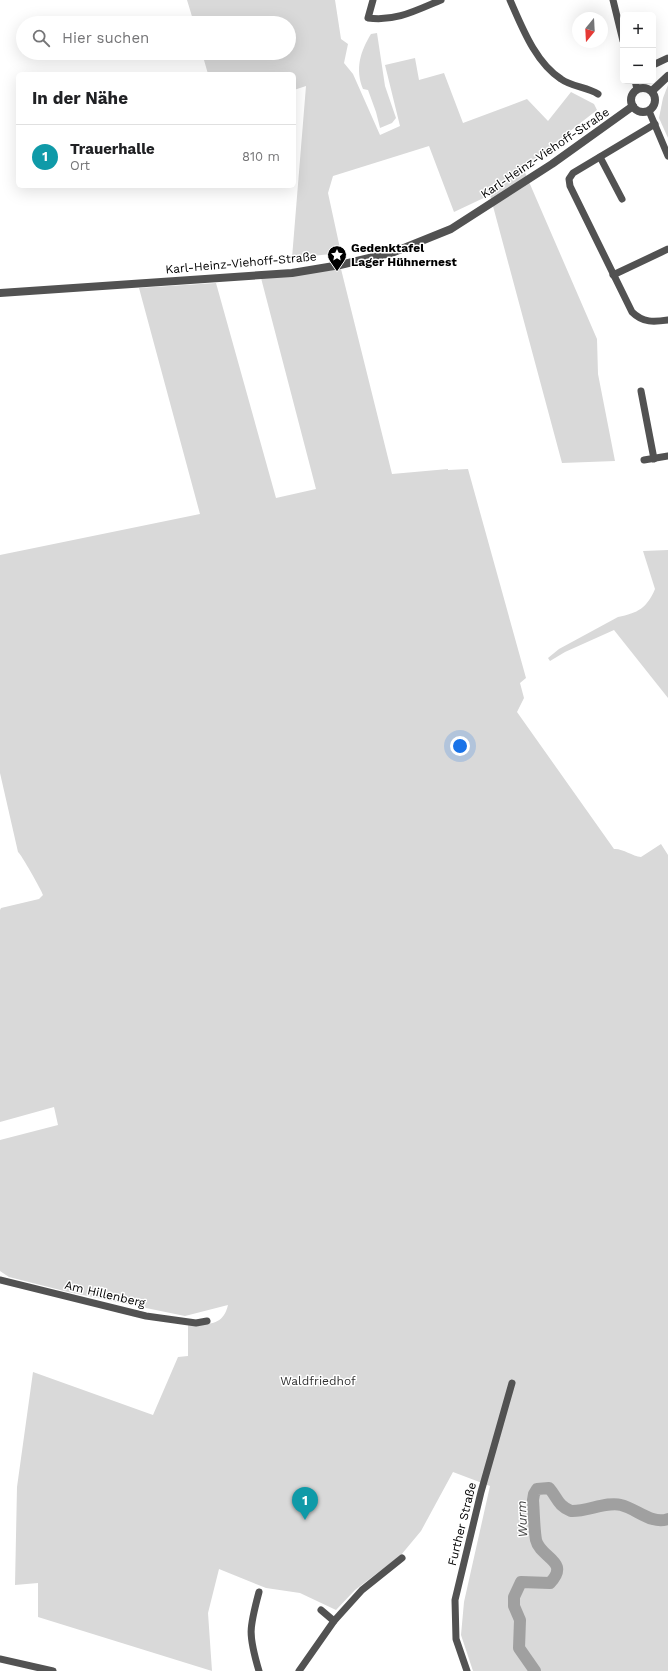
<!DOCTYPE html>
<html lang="de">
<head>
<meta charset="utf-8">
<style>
  :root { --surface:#fff; --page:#f2f2f2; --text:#202124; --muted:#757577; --line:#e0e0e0; --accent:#ea580c }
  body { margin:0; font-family:"Work Sans",sans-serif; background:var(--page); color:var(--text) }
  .controls { position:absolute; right:12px; top:12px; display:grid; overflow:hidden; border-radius:6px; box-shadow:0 4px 16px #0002 }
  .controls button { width:36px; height:36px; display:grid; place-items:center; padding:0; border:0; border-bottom:1px solid var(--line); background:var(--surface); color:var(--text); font:20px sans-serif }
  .compass { position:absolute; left:572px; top:12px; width:36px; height:36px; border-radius:50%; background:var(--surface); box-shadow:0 4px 16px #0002; rotate:198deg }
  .you { position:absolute; left:460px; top:746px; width:14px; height:14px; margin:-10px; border:3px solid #fff; border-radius:50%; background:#1a73e8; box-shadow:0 0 0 6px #1a73e833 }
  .badge { display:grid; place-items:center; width:26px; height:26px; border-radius:50%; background:var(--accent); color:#fff; font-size:13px; font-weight:700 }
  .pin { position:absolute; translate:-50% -33px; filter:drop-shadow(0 1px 2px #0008) }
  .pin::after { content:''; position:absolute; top:21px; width:14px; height:12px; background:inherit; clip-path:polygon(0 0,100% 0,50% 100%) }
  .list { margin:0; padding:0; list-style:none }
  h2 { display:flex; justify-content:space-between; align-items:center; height:52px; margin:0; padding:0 16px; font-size:17px }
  h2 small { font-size:13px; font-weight:400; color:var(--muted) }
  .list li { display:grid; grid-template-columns:26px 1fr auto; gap:12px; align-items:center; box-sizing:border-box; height:64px; padding:0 16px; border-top:1px solid var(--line) }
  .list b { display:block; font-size:15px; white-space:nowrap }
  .list p { margin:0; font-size:13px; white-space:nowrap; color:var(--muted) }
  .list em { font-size:13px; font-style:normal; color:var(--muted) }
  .icon { flex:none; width:22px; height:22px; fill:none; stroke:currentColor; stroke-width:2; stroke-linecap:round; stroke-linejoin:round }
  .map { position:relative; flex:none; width:668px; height:1671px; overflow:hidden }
  .search { position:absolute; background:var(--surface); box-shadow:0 4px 16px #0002; left:16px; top:16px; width:280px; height:44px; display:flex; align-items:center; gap:10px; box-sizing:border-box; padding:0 14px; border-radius:22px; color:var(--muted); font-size:15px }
  .panel { position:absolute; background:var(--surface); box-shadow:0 4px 16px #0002; left:16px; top:72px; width:280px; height:116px; border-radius:6px }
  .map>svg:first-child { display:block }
  .green { fill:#d9d9d9 }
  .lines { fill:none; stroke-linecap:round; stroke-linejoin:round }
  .river { stroke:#a0a0a0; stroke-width:12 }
  .minor { stroke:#525252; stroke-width:7 }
  .tertiary { stroke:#525252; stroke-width:8 }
  .labels { text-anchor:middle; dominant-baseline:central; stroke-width:3; stroke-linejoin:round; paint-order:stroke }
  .street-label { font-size:12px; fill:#000; stroke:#fff }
  .poi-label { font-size:12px; font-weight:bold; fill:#000; stroke:#fff; text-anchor:start }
  .park-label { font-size:12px; fill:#303030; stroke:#fff }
  .water-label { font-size:13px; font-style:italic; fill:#414141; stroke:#fff }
</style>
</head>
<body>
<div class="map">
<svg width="668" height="1671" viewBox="0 0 668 1671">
  <rect width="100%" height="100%" fill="#fff"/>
  <g class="green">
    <polygon points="187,0 335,0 341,39 348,44 344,63 353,74 380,135 400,126 385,65 415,58 419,80 444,73 463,123 527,99 548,121 571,92 594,104 597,110 523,168 597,339 598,374 615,461 562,463 490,195 454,212 429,146 333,176 328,193 341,253 292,258 306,86 294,90 294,74 208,74 202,53 289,53 289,23 194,23"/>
    <path d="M377,33L385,86L396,118L392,123L380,128L376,112L368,90L363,89C355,69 360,52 371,34Z"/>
    <polygon points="668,85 668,138 659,118 663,98"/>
    <path d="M341,269L392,474L448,469V470L468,469L526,678L520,683L524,698L517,712L614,849C622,848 632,856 641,857L661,844L668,855V1671H473L461,1635L464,1602L490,1486L453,1472L421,1531L401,1555L355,1590L336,1610L300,1593L266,1588L219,1569L208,1613L212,1671L38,1617V1583L15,1585L17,1487L33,1372L153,1415L178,1357L188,1356V1324C207,1324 223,1327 228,1305L185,1316L68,1292L9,1277L0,1271V1140L58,1125L54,1107L0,1122V910L1,908L39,899L43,895C42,891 21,854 18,852L0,773V555L200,514L139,288L216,283L276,498L316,489L261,278Z"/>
    <path d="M668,550V698L614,630L565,652L550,661L548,658L559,649L618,617C638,613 647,608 655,589L643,551Z"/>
  </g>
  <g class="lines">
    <path class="river" d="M535,1671L519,1648L520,1620L514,1606V1597L521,1582L550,1583C571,1561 540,1558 536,1540C534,1528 534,1513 533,1500L534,1494L537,1489L549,1488C558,1498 557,1505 571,1511C586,1512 607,1501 621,1505C637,1509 652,1525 668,1519"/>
    <g class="minor">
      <path d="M373,0L368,18C395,22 417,10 441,0"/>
      <path d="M510,0C522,27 535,62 561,79C572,87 587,87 598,94"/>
      <polyline points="613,0 623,41"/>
      <polyline points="653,65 668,58"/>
      <polyline points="635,81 637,89"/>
      <polyline points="649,111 668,156"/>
      <path d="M655,124L573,173L569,179L570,186L632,312C643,323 654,322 668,320"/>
      <polyline points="600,157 622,199"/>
      <polyline points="613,275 668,249"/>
      <polyline points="641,391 654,459"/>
      <polyline points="644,460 668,456"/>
      <polyline points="0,1280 146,1316 196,1323 207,1321"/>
      <polyline points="321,1610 334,1621"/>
      <polyline points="0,1659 53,1671"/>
      <path d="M259,1671C248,1634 249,1629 259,1592"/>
      <polyline points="299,1671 334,1621 362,1590 402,1558"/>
      <polyline points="467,1671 456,1639 455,1600 481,1492 512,1383"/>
    </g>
    <g class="tertiary">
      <circle cx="643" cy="100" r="12"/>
      <polyline points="652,91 668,76"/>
      <polyline points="0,293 292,273 340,265 394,252 451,229 552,164 633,106"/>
    </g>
  </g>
  <defs>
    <symbol id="sight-pin" viewBox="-11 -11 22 30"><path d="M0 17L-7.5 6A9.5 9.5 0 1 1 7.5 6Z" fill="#000" stroke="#fff"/><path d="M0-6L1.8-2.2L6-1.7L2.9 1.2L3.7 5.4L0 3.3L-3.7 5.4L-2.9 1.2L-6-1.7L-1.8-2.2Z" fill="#fff"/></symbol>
  </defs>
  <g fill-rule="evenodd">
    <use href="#sight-pin" x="326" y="244" width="22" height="30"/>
  </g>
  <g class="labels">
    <g class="street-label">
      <text transform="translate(545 153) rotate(-34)">Karl-Heinz-Viehoff-Straße</text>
      <text transform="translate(241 263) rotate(-5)">Karl-Heinz-Viehoff-Straße</text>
      <text transform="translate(105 1294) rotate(13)">Am Hillenberg</text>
      <text transform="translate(462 1524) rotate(-76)">Further Straße</text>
    </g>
    <g class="poi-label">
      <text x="351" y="248">Gedenktafel<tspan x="351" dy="14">Lager Hühnernest</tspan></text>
    </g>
    <g class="park-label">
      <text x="318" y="1381">Waldfriedhof</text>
    </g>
    <g class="water-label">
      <text transform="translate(522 1519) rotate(-92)">Wurm</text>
    </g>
  </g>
</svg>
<div class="controls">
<button>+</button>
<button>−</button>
</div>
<svg class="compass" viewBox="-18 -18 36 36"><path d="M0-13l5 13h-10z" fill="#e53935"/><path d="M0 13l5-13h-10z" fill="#757577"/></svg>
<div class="you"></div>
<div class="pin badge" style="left:305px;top:1520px;background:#0f9aa8">1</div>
<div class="search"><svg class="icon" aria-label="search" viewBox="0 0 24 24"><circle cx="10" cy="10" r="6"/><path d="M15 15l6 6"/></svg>Hier suchen</div>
<section class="panel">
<h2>In der Nähe<small></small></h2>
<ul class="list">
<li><span class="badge" style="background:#0f9aa8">1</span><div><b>Trauerhalle</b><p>Ort</p></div><em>810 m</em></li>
</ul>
</section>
</div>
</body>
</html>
